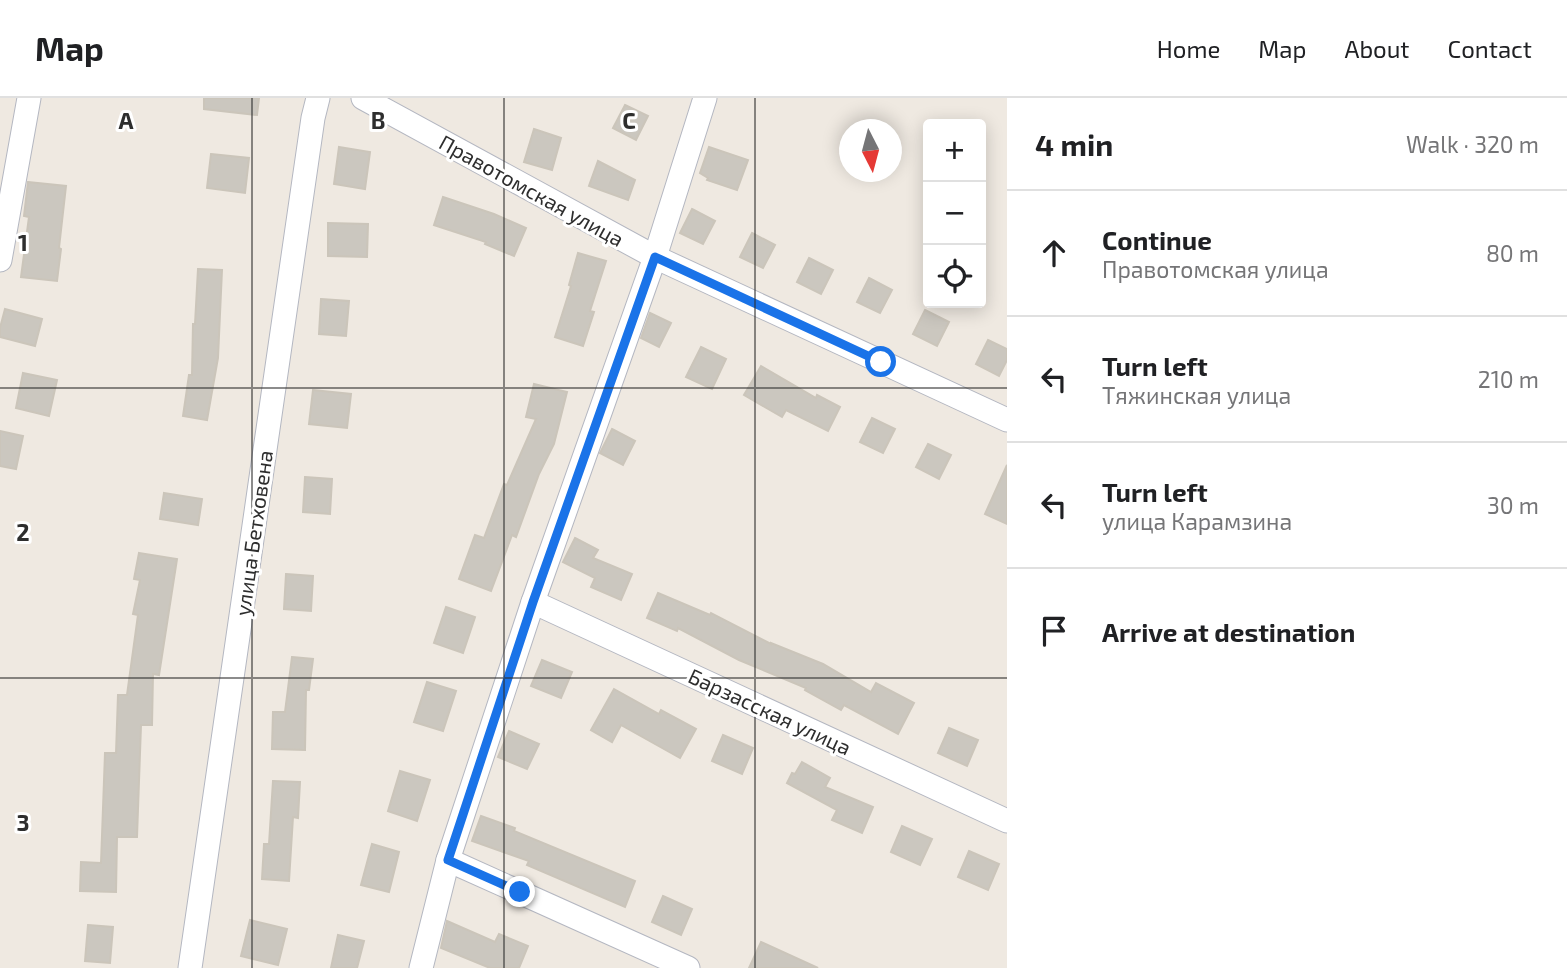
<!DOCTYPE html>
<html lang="en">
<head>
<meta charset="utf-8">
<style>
  :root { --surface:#fff; --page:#f6f6f6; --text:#202124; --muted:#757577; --line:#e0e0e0 }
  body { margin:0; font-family:"Exo 2",sans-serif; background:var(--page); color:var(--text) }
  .controls { position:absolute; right:21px; top:21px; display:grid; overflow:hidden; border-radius:7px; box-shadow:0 4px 18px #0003 }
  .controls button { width:63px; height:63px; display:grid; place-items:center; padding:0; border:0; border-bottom:2px solid var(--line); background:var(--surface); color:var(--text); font:35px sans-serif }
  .compass { position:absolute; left:839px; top:21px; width:63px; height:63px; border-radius:50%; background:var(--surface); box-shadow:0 4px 18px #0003; rotate:174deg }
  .stop { position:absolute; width:21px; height:21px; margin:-16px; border:5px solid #1a73e8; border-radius:50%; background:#fff }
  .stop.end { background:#1a73e8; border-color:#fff; box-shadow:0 2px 7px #0008 }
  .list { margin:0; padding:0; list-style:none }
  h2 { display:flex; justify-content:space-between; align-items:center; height:91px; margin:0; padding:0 28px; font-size:30px }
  h2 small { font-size:23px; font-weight:400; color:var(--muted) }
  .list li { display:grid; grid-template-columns:46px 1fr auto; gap:21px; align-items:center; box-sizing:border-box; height:126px; padding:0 28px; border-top:2px solid var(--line) }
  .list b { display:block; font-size:26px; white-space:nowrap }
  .list p { margin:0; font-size:23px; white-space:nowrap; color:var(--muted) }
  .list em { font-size:23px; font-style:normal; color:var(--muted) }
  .icon { flex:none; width:38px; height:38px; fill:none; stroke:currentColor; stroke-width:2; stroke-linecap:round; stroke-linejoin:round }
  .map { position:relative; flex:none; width:1007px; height:870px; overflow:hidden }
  header { display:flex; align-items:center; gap:42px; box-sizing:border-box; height:98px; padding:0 35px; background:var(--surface); border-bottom:2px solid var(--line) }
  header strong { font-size:33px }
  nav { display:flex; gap:38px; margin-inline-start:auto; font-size:24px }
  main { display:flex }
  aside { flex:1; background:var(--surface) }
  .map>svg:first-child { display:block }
  .building { fill:#cbc7bf; stroke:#cbc5ba; stroke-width:2 }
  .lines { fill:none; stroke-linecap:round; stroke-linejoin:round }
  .minor-casing { stroke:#b4b7c1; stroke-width:25 }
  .minor { stroke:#fff; stroke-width:23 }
  .route { stroke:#1a73e8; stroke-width:9 }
  .grid { fill:none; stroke:#2e2e2e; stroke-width:2; stroke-opacity:0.55 }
  .labels { text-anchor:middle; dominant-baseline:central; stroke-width:6; stroke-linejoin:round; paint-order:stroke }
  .street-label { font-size:21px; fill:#2e2e2e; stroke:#fff }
  .grid-label { font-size:23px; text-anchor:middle; font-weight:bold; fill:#2e2e2e; stroke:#fff; stroke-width:6; stroke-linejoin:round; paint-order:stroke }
</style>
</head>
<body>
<header>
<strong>Map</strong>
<nav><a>Home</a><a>Map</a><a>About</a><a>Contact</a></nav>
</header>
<main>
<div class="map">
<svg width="1007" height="870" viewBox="0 0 1007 870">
  <rect width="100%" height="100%" fill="#efe9e1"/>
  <g class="building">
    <polygon points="204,0 259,0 257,17 204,11"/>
    <polygon points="625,7 648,18 636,42 613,30"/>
    <polygon points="534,31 561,40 552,72 524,64"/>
    <polygon points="339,49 370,54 365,91 334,86"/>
    <polygon points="709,49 748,62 737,92 707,82 708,80 700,75"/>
    <polygon points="211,56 249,60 245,95 207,90"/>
    <polygon points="598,63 635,82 628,102 589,88"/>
    <polygon points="28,84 66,88 59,150 61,151 57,183 21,179 29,119 24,118"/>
    <polygon points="443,99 494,116 526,130 514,158 485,146 486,144 434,127"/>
    <polygon points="692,111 715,123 703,146 680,135"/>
    <polygon points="328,125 368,126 367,159 328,158"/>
    <polygon points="752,135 775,147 763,170 740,159"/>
    <polygon points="578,155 606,163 590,213 594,214 583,248 555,239 571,188 569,187"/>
    <polygon points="809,160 833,172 821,196 797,184"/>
    <polygon points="198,171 222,172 218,260 207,322 183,318 189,277 192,277 193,226 195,226"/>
    <polygon points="869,180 892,192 880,215 857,204"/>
    <polygon points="321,201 349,203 346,238 319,236"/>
    <polygon points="5,211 42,221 35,248 0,239 0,230"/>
    <polygon points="925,212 949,224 937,248 913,236"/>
    <polygon points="650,215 671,225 659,249 641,240"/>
    <polygon points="988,242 1007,251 1007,262 999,278 976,266"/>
    <polygon points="701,249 726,261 712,291 686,279"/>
    <polygon points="761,268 816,300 817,297 840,309 828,333 786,312 782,319 744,297"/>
    <polygon points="23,275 57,282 49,318 16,310"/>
    <polygon points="534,286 567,294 554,346 539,376 516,439 512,437 491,493 459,481 475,437 484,440 504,386 507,387 536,321 526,319"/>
    <polygon points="313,292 351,296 347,330 309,326"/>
    <polygon points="872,320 895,331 883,355 860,344"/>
    <polygon points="612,331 635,343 623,367 600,355"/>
    <polygon points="0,333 23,338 16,371 0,368"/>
    <polygon points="928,346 951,357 939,381 916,369"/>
    <polygon points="1007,367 1007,426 985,416"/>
    <polygon points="305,379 332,381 330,416 303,414"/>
    <polygon points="164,395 202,401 198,427 160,421"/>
    <polygon points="575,440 598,452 593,460 632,476 621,502 591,489 595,480 563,464"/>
    <polygon points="139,455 177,461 159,577 153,576 152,627 141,627 137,739 117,739 116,794 80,793 81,764 101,765 105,655 116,655 118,597 127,597 138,517 133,516 140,482 134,481"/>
    <polygon points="286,476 313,478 311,513 284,511"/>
    <polygon points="658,495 710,517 711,515 771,546 771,545 823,566 871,594 876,585 914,605 898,636 844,607 841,612 805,592 806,590 739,562 678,530 677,533 647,520"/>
    <polygon points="446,509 475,519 463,555 434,545"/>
    <polygon points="292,559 313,561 309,592 306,592 305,652 272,651 273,614 285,614"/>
    <polygon points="542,562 572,574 561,600 531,588"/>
    <polygon points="427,584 456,593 443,633 414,624"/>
    <polygon points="614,591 659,616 661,612 696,631 680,660 621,627 612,644 591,632"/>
    <polygon points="949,630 978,642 967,668 938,655"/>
    <polygon points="509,633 539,646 527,671 498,659"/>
    <polygon points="723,637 753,650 742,676 712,663"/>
    <polygon points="802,664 830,680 825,689 873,709 862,735 832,722 837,712 787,685 792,675 795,676"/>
    <polygon points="400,673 430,682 417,723 388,713"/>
    <polygon points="273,683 300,684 298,720 293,719 289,783 262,781 264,746 269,746"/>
    <polygon points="481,718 515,730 514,733 635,783 625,809 527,767 529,763 472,743"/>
    <polygon points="902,728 932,741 920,767 891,754"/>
    <polygon points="372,746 399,754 389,794 361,787"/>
    <polygon points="969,753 999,766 988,792 958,779"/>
    <polygon points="663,798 692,811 681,837 652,824"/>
    <polygon points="250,822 287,831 278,867 241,858"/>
    <polygon points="447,823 495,844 499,836 528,848 519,870 490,870 441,850"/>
    <polygon points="88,827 113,829 110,865 85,863"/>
    <polygon points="338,837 364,843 357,870 331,870"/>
    <polygon points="761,844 818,870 749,870"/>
  </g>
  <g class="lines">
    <defs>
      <g id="minor">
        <polyline points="363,0 655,159 1007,322"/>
        <polyline points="0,162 29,0"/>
        <polyline points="533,504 1007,723"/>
        <polyline points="448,762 688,870"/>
        <polyline points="190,870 313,20 318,0"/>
        <polyline points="421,870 448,762 533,504 655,159 705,0"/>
      </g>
    </defs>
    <use href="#minor" class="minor-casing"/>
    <use href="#minor" class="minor"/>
  </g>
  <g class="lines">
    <polyline class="route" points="520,794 448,762 533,504 655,159 881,264"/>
  </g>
  <path class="grid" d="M252,0V870M504,0V870M755,0V870M0,290H1007M0,580H1007"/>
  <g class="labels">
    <g class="street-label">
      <text transform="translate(532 92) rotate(29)">Правотомская улица</text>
      <text transform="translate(253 435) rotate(-82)">улица Бетховена</text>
      <text transform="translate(770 613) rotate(25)">Барзасская улица</text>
    </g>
  </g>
  <g class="grid-label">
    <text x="126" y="31">A</text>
    <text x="378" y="31">B</text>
    <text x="629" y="31">C</text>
    <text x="23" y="153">1</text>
    <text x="23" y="443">2</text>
    <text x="23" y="733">3</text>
  </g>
</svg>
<div class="controls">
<button>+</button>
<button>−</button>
<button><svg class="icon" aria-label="locate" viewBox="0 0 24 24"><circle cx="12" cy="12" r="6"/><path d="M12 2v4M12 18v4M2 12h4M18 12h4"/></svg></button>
</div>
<svg class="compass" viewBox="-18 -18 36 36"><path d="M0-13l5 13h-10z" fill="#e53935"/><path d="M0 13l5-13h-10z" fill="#757577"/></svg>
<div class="stop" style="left:881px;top:264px"></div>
<div class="stop end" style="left:520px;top:794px"></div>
</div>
<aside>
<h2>4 min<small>Walk · 320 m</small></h2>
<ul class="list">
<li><svg class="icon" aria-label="ahead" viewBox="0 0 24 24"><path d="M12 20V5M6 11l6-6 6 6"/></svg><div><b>Continue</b><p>Правотомская улица</p></div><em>80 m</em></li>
<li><svg class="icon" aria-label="left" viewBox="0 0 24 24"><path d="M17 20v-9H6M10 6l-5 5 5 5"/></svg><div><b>Turn left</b><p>Тяжинская улица</p></div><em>210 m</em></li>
<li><svg class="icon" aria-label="left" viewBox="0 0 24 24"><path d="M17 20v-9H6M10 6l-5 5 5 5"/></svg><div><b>Turn left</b><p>улица Карамзина</p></div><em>30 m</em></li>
<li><svg class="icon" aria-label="arrive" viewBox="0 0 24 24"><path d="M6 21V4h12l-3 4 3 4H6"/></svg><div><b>Arrive at destination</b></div></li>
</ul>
</aside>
</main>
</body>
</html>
